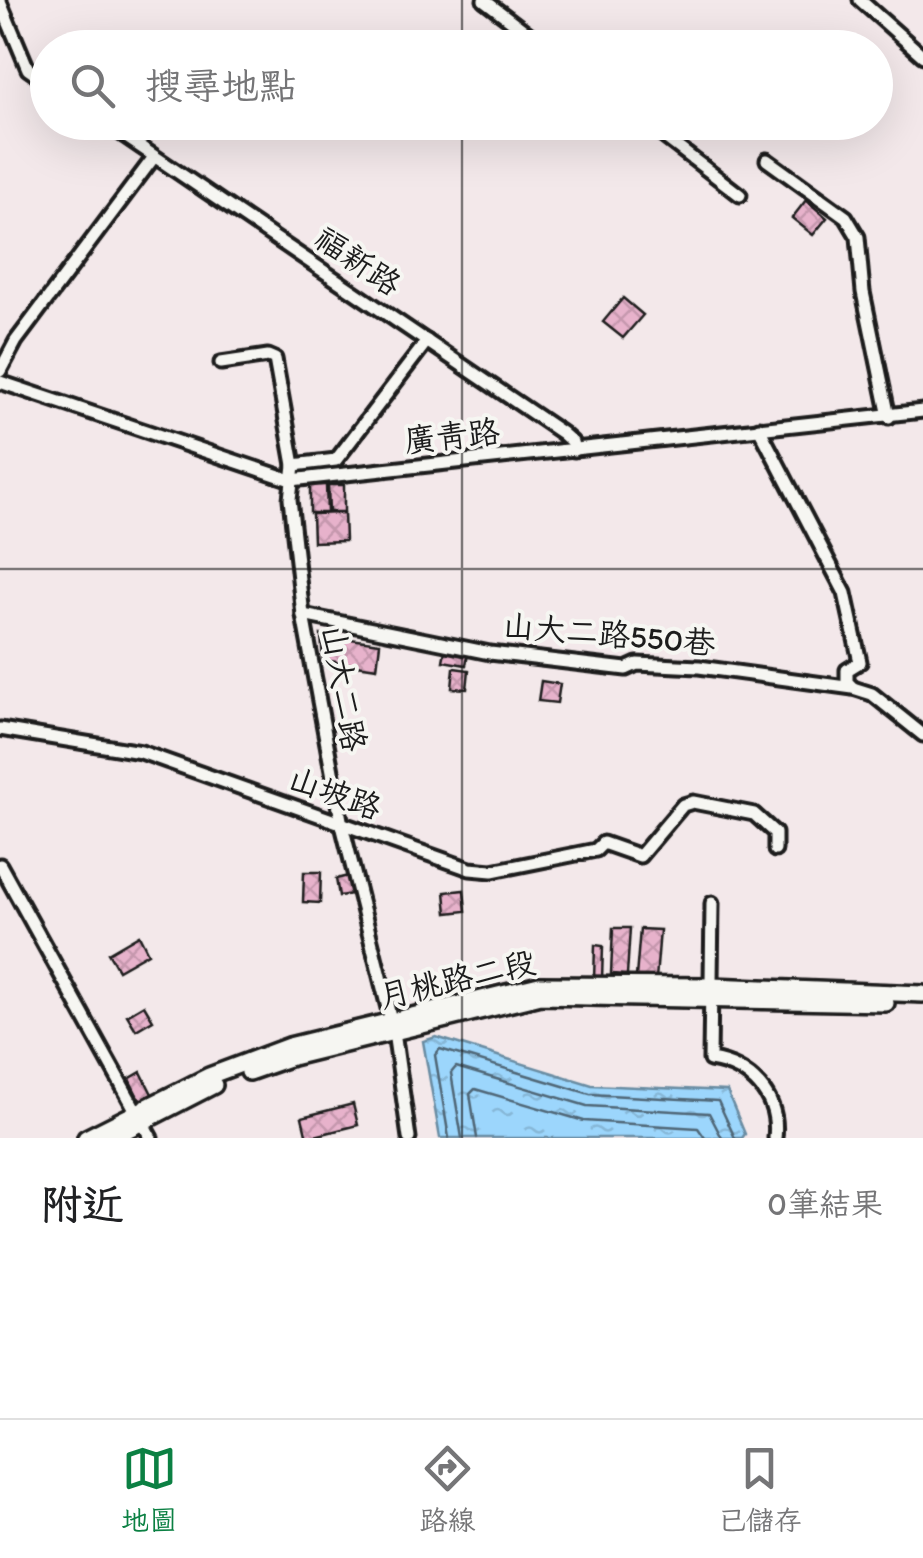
<!DOCTYPE html>
<html lang="zh-TW">
<head>
<meta charset="utf-8">
<style>
  :root { --surface:#fff; --page:#f6f6f6; --text:#202124; --muted:#757577; --line:#e0e0e0; --accent:#0b8043 }
  body { margin:0; font-family:Itim,"LXGW WenKai TC",sans-serif; background:var(--page); color:var(--text) }
  .list { margin:0; padding:0; list-style:none }
  h2 { display:flex; justify-content:space-between; align-items:center; height:130px; margin:0; padding:0 40px; font-size:42px }
  h2 small { font-size:32px; font-weight:400; color:var(--muted) }
  .icon { flex:none; width:55px; height:55px; fill:none; stroke:currentColor; stroke-width:2; stroke-linecap:round; stroke-linejoin:round }
  .map { position:relative; flex:none; width:923px; height:1138px; overflow:hidden }
  .search { position:absolute; background:var(--surface); box-shadow:0 10px 40px #0002; left:30px; right:30px; top:30px; height:110px; display:flex; align-items:center; gap:25px; box-sizing:border-box; padding:0 35px; border-radius:55px; color:var(--muted); font-size:38px }
  .sheet { height:280px; background:var(--surface) }
  nav { display:flex; justify-content:space-around; align-items:center; box-sizing:border-box; height:140px; border-top:2px solid var(--line); background:var(--surface); font-size:28px; color:var(--muted) }
  nav a { display:grid; justify-items:center; gap:5px }
  nav .on { color:var(--accent) }
  .map>svg:first-child { display:block }
  .water { fill:url(#water-ripples); stroke:#698ca2; stroke-width:2.5 }
  .lines { fill:none; stroke-linecap:round; stroke-linejoin:round }
  .shore { stroke:#4f6676; stroke-width:2.5 }
  .building { fill:url(#building-cross-hatch); stroke:#1c1c1c; stroke-width:2.5 }
  .minor-casing { stroke:#1c1c1c; stroke-width:19 }
  .tertiary-casing { stroke:#1c1c1c; stroke-width:22 }
  .minor { stroke:#f6f6f2; stroke-width:11 }
  .tertiary { stroke:#f6f6f2; stroke-width:15 }
  .grid { fill:none; stroke:#1c1c1c; stroke-width:2.5; stroke-opacity:0.55 }
  .labels { text-anchor:middle; dominant-baseline:central; stroke-width:8; stroke-linejoin:round; paint-order:stroke }
  .street-label { font-size:32px; fill:#1c1c1c; stroke:#f6f6f2 }
</style>
</head>
<body>
<div class="map">
<svg width="923" height="1138" viewBox="0 0 923 1138">
  <defs>
    <pattern id="water-ripples" width="26" height="14" patternUnits="userSpaceOnUse" patternTransform="scale(2.5)"><rect width="26" height="14" fill="#9cd6fc"/><path d="M2 4q2-2 4 0t4 0M15 11q2-2 4 0t4 0" fill="none" stroke="#86b7d7"/></pattern>
    <pattern id="building-cross-hatch" width="8" height="8" patternUnits="userSpaceOnUse" patternTransform="scale(2.5)"><rect width="8" height="8" fill="#e7b2cb"/><path d="M0 0l8 8M0 8l8-8" fill="none" stroke="#c698ae"/></pattern>
  </defs>
  <rect width="100%" height="100%" fill="#f3e8ea"/>
  <filter id="ink" filterUnits="userSpaceOnUse"><feTurbulence type="fractalNoise" baseFrequency=".01" numOctaves="2"/><feDisplacementMap in="SourceGraphic" scale="20" xChannelSelector="R" yChannelSelector="G"/><feConvolveMatrix kernelMatrix="1 2 1 2 8 2 1 2 1" color-interpolation-filters="sRGB"/></filter>
  <g filter="url(#ink)">
    <polygon class="water" points="436,1037 592,1085 727,1091 745,1134 742,1138 440,1138 423,1041"/>
    <g class="lines">
      <g class="shore">
        <polyline points="449,1138 435,1055 440,1049 590,1094 718,1101 735,1138"/>
        <polyline points="462,1138 451,1073 456,1067 587,1106 709,1113 722,1138"/>
        <polyline points="477,1138 470,1094 475,1089 584,1121 698,1128 705,1138"/>
      </g>
    </g>
    <g class="building">
      <polygon points="806,200 827,218 813,235 792,218"/>
      <polygon points="623,298 643,315 623,338 603,322"/>
      <polygon points="310,485 326,485 327,513 310,513"/>
      <polygon points="328,485 344,485 344,512 329,512"/>
      <polygon points="344,513 345,541 313,542 312,514"/>
      <polygon points="321,635 380,643 377,668 323,660"/>
      <polygon points="445,650 468,654 466,665 443,661"/>
      <polygon points="454,668 469,670 467,689 452,688"/>
      <polygon points="541,681 560,684 557,703 538,701"/>
      <polygon points="304,872 321,872 320,903 303,902"/>
      <polygon points="348,876 352,894 339,896 336,879"/>
      <polygon points="464,890 466,911 447,913 445,892"/>
      <polygon points="613,928 630,928 627,975 611,974"/>
      <polygon points="640,929 660,930 656,979 636,977"/>
      <polygon points="139,935 148,953 118,970 108,953"/>
      <polygon points="595,945 603,946 602,980 594,980"/>
      <polygon points="144,1005 153,1020 136,1030 127,1015"/>
      <polygon points="141,1072 153,1096 141,1103 129,1079"/>
      <polygon points="353,1104 358,1125 307,1138 302,1117"/>
    </g>
    <g class="lines">
      <defs>
        <g id="minor">
          <polyline points="484,0 547,48"/>
          <polyline points="860,0 923,56"/>
          <polyline points="0,2 28,69 48,83"/>
          <polyline points="104,122 562,433 572,442 574,450"/>
          <polyline points="645,122 740,195"/>
          <polyline points="767,160 846,217 858,237 863,292 889,417"/>
          <polyline points="221,363 268,356 275,359 294,465 290,499 303,615 342,825 394,1032 409,1138"/>
          <polyline points="0,371 16,341 154,157"/>
          <polyline points="0,382 291,480 923,411"/>
          <polyline points="759,428 845,593 860,662 847,670 847,682 853,688"/>
          <polyline points="294,465 336,460 427,341"/>
          <polyline points="303,615 490,653 626,669 637,664 699,667 853,688 872,694 923,735"/>
          <polyline points="0,729 141,752 470,869 492,871 596,850 603,843 640,856 683,805 693,802 754,814 775,833 775,850"/>
          <polyline points="0,865 151,1138"/>
          <path d="M712,903L710,1060C750,1066 780,1096 775,1138"/>
        </g>
        <g id="tertiary">
          <polyline points="249,1072 292,1057 540,996 886,1003"/>
          <polyline points="86,1138 209,1076 289,1046 539,985 711,986 923,994"/>
          <polyline points="111,1138 214,1085"/>
        </g>
      </defs>
      <use href="#minor" class="minor-casing"/>
      <use href="#tertiary" class="tertiary-casing"/>
      <use href="#minor" class="minor"/>
      <use href="#tertiary" class="tertiary"/>
    </g>
  </g>
  <path class="grid" d="M462,0V48M462,122V1138M0,569H923"/>
  <g class="labels">
    <g class="street-label">
      <text transform="translate(358 261) rotate(34)">福新路</text>
      <text transform="translate(452 436) rotate(-6)">廣青路</text>
      <text transform="translate(609 634) rotate(5)">山大二路550巷</text>
      <text transform="translate(344 688) rotate(80)">山大二路</text>
      <text transform="translate(335 793) rotate(20)">山坡路</text>
      <text transform="translate(457 979) rotate(-13)">月桃路二段</text>
    </g>
  </g>
</svg>
<div class="search"><svg class="icon" aria-label="search" viewBox="0 0 24 24"><circle cx="10" cy="10" r="6"/><path d="M15 15l6 6"/></svg>搜尋地點</div>
</div>
<section class="sheet">
<h2>附近<small>0筆結果</small></h2>
<ul class="list">
</ul>
</section>
<nav>
<a class="on"><svg class="icon" aria-label="map" viewBox="0 0 24 24"><path d="M3 6l6-2 6 2 6-2v14l-6 2-6-2-6 2zM9 4v14M15 6v14"/></svg>地圖</a>
<a><svg class="icon" aria-label="directions" viewBox="0 0 24 24"><path d="M12 3l9 9-9 9-9-9zM9 14v-3h6M13 9l2 2-2 2"/></svg>路線</a>
<a><svg class="icon" aria-label="saved" viewBox="0 0 24 24"><path d="M7 4h10v16l-5-4-5 4z"/></svg>已儲存</a>
</nav>
</body>
</html>
